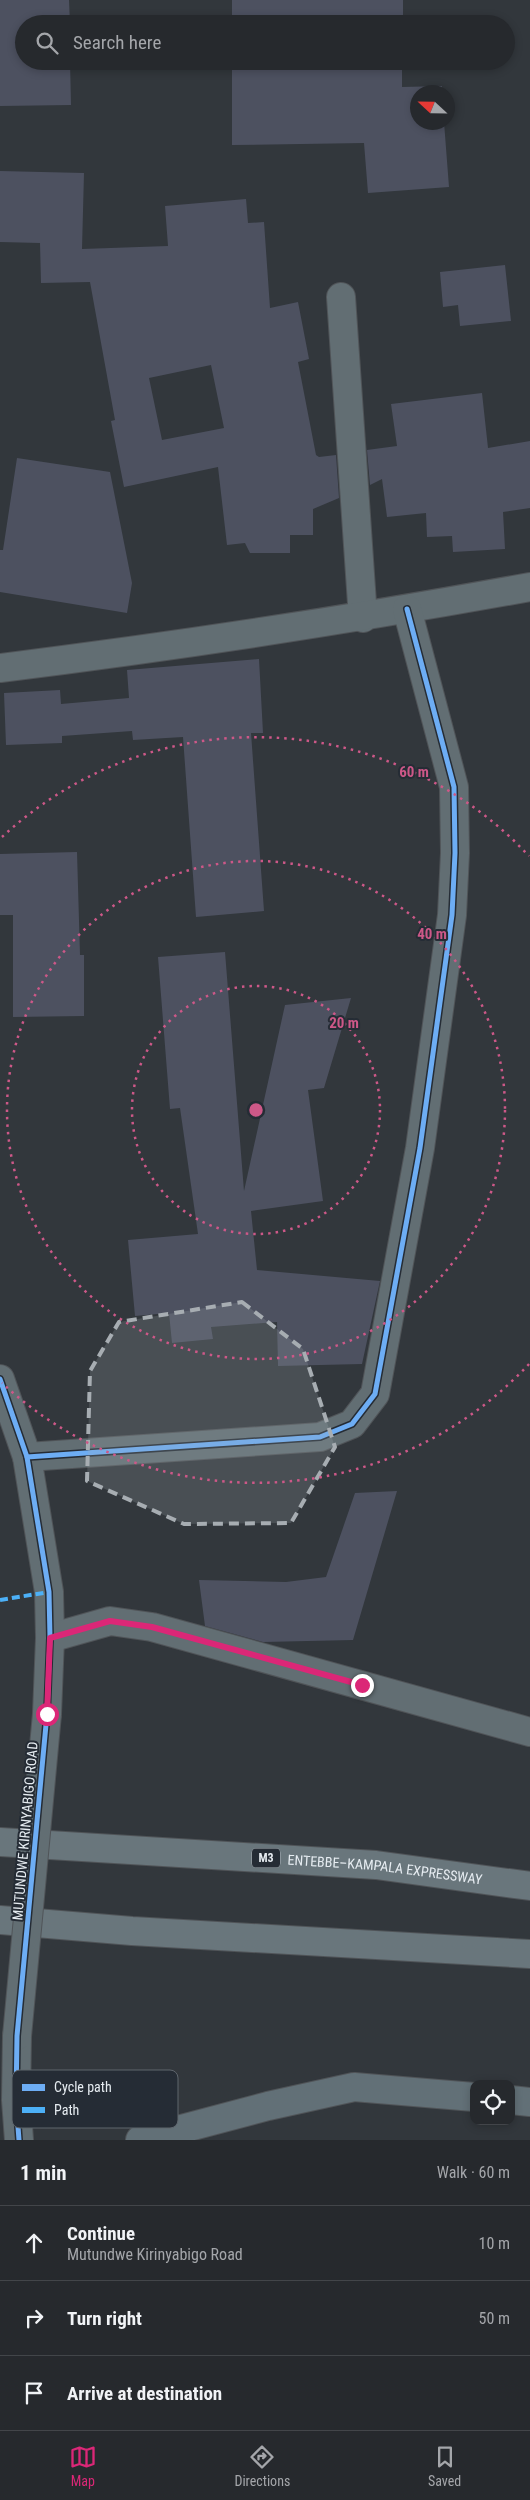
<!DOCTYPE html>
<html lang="en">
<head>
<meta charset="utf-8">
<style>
  :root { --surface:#26292d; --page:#2e3135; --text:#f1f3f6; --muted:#a4a6aa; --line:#424549; --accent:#db2777 }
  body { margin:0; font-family:"Roboto Condensed",sans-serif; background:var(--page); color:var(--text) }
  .controls { position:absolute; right:15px; bottom:15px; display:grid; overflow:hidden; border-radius:10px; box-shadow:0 2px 8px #0003 }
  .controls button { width:45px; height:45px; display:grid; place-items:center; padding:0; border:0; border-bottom:1px solid var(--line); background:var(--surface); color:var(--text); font:25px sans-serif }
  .compass { position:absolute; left:410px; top:85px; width:45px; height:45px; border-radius:50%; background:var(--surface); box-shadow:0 2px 8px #0003; rotate:292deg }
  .stop { position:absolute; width:15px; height:15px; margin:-11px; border:4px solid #db2777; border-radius:50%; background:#fff }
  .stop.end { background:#db2777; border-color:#fff; box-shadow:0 1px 5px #0008 }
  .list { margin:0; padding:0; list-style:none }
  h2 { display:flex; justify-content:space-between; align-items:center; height:65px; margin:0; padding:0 20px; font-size:21px }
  h2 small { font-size:16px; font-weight:400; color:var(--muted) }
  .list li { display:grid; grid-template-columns:32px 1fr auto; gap:15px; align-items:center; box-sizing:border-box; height:75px; padding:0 20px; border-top:1px solid var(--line) }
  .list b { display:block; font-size:19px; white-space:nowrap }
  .list p { margin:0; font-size:16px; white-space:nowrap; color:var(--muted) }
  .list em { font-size:16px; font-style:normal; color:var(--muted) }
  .icon { flex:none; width:28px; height:28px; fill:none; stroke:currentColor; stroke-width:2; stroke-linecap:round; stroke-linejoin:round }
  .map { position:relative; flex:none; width:530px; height:2140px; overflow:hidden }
  .search { position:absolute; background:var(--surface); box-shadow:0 2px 8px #0003; left:15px; right:15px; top:15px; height:55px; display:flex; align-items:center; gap:12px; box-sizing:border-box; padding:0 18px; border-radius:28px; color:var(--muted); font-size:19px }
  .sheet { height:290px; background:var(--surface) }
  nav { display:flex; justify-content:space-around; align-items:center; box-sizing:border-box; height:70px; border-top:1px solid var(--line); background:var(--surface); font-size:14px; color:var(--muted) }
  nav a { display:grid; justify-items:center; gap:2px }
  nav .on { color:var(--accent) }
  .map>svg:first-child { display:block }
  .building { fill:#4d5160; fill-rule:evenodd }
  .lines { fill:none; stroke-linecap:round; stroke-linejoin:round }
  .street-casing { stroke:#505458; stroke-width:30 }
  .secondary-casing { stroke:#505458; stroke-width:30 }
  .highway-casing { stroke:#505458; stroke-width:30 }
  .street { stroke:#626e73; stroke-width:28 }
  .secondary { stroke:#627077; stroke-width:28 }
  .highway { stroke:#69767c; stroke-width:28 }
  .street-bridge-casing { stroke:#505458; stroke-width:30; stroke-linecap:butt }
  .street-bridge { stroke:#626e73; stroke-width:28 }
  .quiet { stroke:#4cb0f7; stroke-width:4; stroke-dasharray:8 4; stroke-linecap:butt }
  .cycleway-casing { stroke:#252c35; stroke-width:8 }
  .cycleway { stroke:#6dadf4; stroke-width:5 }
  .route { stroke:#db2777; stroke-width:6 }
  .marked { fill:#a7adb2; fill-opacity:0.2; stroke:#a7adb2; stroke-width:4; stroke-dasharray:10 6; stroke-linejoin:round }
  .ring { fill:none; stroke:#cd5888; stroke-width:2.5; stroke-dasharray:2.5 5 }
  .labels { text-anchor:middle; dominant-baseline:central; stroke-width:4; stroke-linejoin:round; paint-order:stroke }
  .shield { fill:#252c35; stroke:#acb2b9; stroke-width:1 }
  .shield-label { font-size:12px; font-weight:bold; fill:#e6ecf1 }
  .street-label { font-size:14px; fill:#e6ecf1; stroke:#252c35 }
  .key { fill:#252c35; stroke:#5f666d; stroke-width:1 }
  .key-label { font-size:14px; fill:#e6ecf1 }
  .centre { fill:#cd5888; stroke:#252c35; stroke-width:2.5 }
  .ring-label { font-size:15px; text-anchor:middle; font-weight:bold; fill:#cd5888; stroke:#252c35; stroke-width:4; stroke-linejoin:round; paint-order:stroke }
</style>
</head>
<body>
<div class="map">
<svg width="530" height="2140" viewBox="0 0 530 2140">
  <rect width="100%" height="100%" fill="#32373c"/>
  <g class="building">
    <polygon points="0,0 69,0 70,24 24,24 24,61 70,61 71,105 0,106"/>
    <rect x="232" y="0" width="171" height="24"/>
    <polygon points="232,61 402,61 402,87 442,86 442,92 418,92 418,122 444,122 449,187 368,193 364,143 232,145"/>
    <path d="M0,171L84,173L82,249L168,246L165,206L246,199L248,223L264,222L270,308L298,302L309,359L298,362L316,455L319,457L336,455L339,498L313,509V535H290V553H250L245,543L227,545L218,467L124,487L111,421L115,420L90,282L41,283L40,243L0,242ZM211,365L224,428L162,440L149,378Z"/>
    <polygon points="505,265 511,321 460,326 458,305 443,307 440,272"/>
    <polygon points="482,393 488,448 530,441 530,508 503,512 505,549 453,552 452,536 427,537 426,513 387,517 382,479 370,485 367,450 397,446 391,404"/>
    <polygon points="17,458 110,472 132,583 127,613 0,592 0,550 3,550"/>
    <polygon points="259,659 263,733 251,733 264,911 196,917 183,737 133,740 132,731 62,736 62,743 6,745 4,693 60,690 61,704 129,698 127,670"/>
    <polygon points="77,852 80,955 84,955 84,1016 13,1017 13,915 0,915 0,854"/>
    <polygon points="225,952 244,1191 285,1005 351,998 324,1088 308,1090 323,1201 251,1211 257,1270 380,1281 362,1364 278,1366 277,1322 211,1327 213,1339 172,1343 169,1313 135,1316 128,1240 198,1234 180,1108 170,1109 158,957"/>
    <polygon points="397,1491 353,1640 263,1642 205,1626 199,1580 286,1582 326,1577 355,1493"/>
  </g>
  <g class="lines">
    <defs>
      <g id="street">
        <polyline points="341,297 363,618"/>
        <path d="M0,668C178,646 354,619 530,587"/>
        <polyline points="0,1379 27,1457 49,1592 50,1638 47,1714"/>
        <polyline points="27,1457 320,1437 352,1424 375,1394 420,1148 452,915 455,853 454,787 407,609"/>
        <polyline points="50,1638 110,1621 152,1627 530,1732"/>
        <polyline points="17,2036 16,2100 19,2140"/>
      </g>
      <g id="secondary">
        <polyline points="511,2100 530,2102"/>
        <polyline points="140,2140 268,2106 354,2087 474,2097"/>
      </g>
      <g id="highway">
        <path id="s1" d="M0,1842L376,1865L530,1886"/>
        <polyline points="0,1920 132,1931 530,1954"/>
      </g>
    </defs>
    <use href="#street" class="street-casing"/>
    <use href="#secondary" class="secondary-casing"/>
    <use href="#highway" class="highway-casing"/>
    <use href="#street" class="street"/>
    <use href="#secondary" class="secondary"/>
    <use href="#highway" class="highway"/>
    <defs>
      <polyline id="street-bridge" points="17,2036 47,1714"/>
    </defs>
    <use href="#street-bridge" class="street-bridge-casing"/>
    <use href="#street-bridge" class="street-bridge"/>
    <polyline class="quiet" points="0,1600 49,1592"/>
    <defs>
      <g id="cycleway">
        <polyline points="0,1379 27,1457 49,1592 50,1638 47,1714 17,2036 16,2100 19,2140"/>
        <polyline points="27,1457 320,1437 352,1424 375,1394 420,1148 452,915 455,853 454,787 407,609"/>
      </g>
    </defs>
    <use href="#cycleway" class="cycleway-casing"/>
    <use href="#cycleway" class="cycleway"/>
  </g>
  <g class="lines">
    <polyline class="route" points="47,1714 50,1638 110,1621 152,1627 362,1685"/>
  </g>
  <path class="marked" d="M242,1302L303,1349L335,1447L291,1523L184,1524L87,1481L90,1371L119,1322Z"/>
  <g class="ring">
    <circle cx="256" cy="1110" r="124"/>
    <circle cx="256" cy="1110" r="249"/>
    <path d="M529 1364A373 373 0 0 1 2 1383M2 837A373 373 0 0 1 529 856"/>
  </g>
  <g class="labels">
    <rect class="shield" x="252" y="1848.5" width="28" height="19" rx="4"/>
    <g class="shield-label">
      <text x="266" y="1858">M3</text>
    </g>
    <g class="street-label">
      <text transform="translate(25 1831) rotate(-85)">MUTUNDWE KIRINYABIGO ROAD</text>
      <text stroke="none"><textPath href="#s1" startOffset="386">ENTEBBE–KAMPALA EXPRESSWAY</textPath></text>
    </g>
  </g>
  <rect x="12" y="2070" width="166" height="58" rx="8" class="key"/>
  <rect x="22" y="2084" width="23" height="7" fill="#6dadf4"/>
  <rect x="22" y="2107" width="23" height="6" fill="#4cb0f7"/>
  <g class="key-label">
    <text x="54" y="2092">Cycle path</text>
    <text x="54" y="2115">Path</text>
  </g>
  <circle cx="256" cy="1110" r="8" class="centre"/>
  <g class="ring-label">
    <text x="414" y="777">60 m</text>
    <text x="432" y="939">40 m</text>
    <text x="344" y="1028">20 m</text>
  </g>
</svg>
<div class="controls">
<button><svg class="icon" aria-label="locate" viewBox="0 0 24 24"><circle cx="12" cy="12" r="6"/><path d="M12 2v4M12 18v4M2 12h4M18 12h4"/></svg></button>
</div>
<svg class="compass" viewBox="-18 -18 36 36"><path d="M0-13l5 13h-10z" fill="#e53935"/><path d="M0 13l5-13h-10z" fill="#a4a6aa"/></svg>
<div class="stop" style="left:47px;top:1714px"></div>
<div class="stop end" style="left:362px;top:1685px"></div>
<div class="search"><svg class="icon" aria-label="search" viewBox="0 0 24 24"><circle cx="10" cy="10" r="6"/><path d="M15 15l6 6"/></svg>Search here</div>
</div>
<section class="sheet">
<h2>1 min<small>Walk · 60 m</small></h2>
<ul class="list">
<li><svg class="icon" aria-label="ahead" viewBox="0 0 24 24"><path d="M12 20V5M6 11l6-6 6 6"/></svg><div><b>Continue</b><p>Mutundwe Kirinyabigo Road</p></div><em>10 m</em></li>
<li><svg class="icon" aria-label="right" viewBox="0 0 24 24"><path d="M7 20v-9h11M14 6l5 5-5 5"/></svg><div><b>Turn right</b></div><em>50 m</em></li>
<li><svg class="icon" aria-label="arrive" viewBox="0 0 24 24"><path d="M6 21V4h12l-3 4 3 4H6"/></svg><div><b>Arrive at destination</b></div></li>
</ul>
</section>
<nav>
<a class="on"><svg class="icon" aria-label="map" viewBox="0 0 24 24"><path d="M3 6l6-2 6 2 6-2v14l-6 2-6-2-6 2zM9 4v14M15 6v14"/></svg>Map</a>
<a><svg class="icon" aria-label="directions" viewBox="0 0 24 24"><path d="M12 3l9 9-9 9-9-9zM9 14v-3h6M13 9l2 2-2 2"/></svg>Directions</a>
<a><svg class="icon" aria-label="saved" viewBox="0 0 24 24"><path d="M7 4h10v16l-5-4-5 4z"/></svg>Saved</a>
</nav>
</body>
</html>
